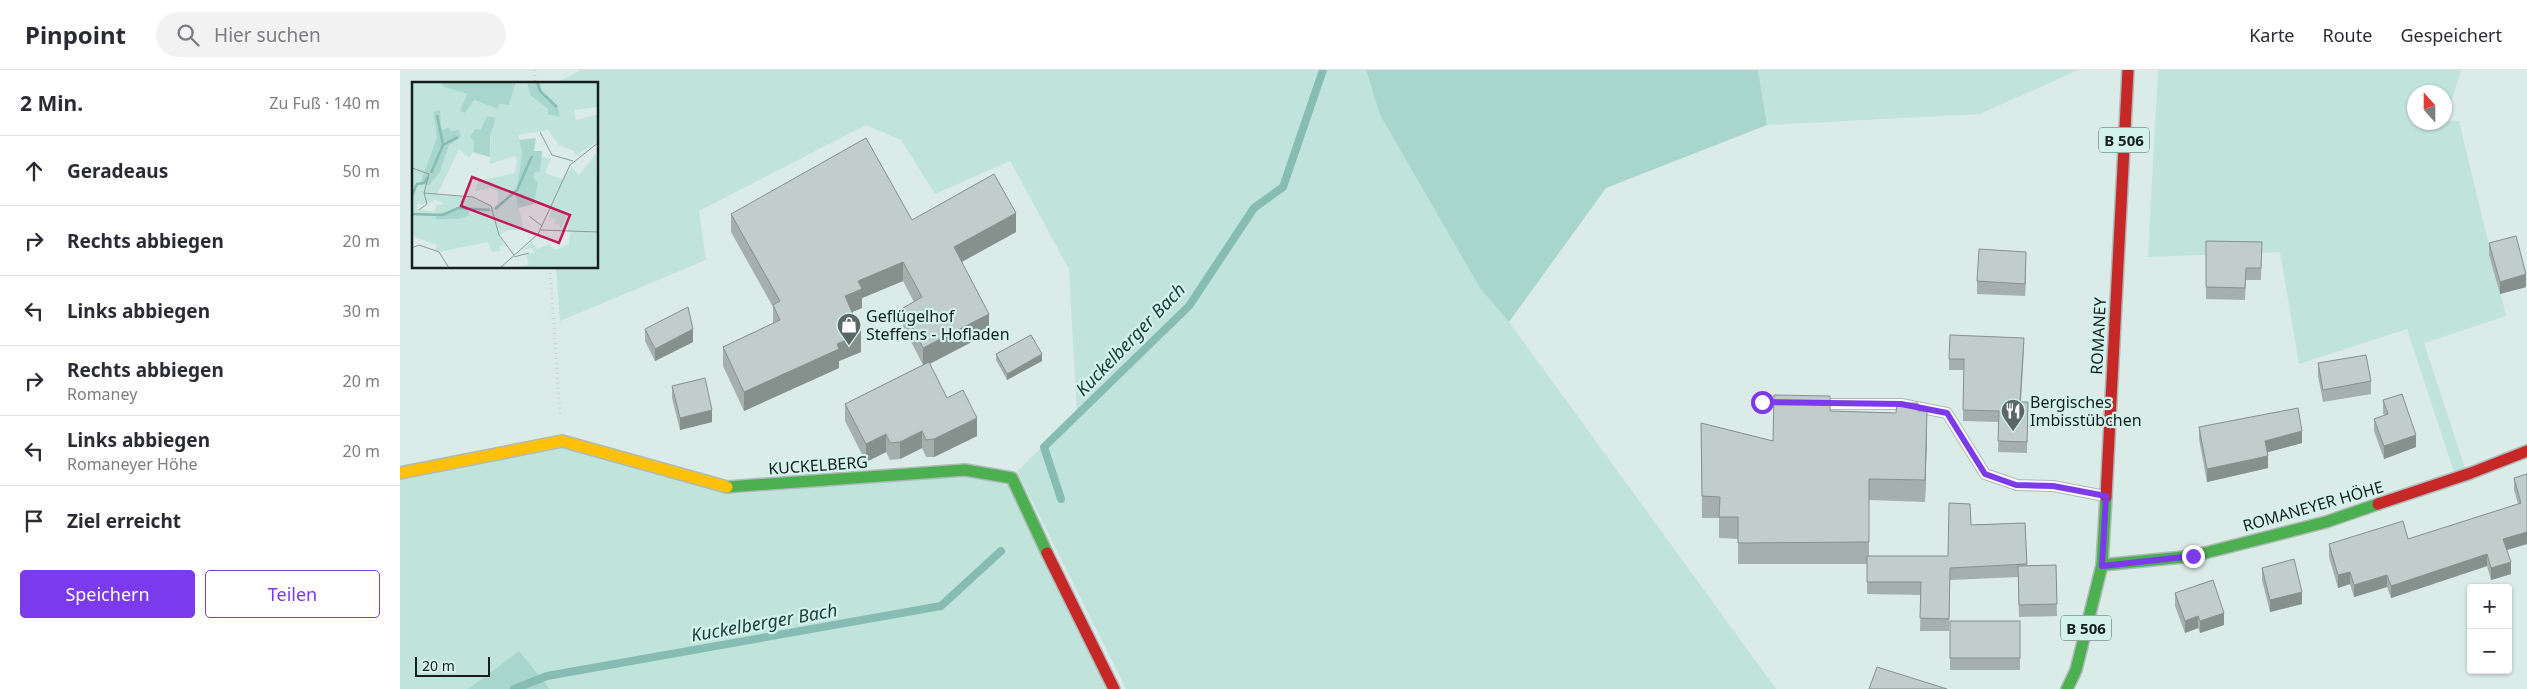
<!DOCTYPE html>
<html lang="de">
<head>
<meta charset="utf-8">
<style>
  :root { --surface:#fff; --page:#f2f2f3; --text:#2b2b33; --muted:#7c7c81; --line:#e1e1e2; --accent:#7c3aed }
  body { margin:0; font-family:"Noto Sans",sans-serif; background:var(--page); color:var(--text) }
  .controls { position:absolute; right:15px; bottom:15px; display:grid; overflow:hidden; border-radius:5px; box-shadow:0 1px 4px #0004 }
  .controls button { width:45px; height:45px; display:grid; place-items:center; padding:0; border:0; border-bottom:1px solid var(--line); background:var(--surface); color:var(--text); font:25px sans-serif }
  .compass { position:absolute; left:2007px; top:15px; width:45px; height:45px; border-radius:50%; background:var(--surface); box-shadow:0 1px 4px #0004; rotate:339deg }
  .scale { position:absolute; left:15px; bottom:12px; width:75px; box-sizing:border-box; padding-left:5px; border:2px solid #15201e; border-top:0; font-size:14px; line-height:18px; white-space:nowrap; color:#15201e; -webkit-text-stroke:4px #d4f2ec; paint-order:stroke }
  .stop { position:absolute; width:15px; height:15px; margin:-11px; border:4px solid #7c3aed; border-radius:50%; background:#fff }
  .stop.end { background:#7c3aed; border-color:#fff; box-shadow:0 1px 5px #0008 }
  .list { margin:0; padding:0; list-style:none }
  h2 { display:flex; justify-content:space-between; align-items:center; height:65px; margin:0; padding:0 20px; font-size:21px }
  h2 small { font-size:16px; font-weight:400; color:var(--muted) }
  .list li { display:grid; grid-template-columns:32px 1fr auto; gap:15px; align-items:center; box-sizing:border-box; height:70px; padding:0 20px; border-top:1px solid var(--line) }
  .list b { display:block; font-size:19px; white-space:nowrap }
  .list p { margin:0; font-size:16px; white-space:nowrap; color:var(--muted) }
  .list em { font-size:16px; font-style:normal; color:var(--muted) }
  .actions { display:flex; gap:10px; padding:15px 20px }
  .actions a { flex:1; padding:11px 0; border:1px solid var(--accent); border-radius:5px; text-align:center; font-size:18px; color:var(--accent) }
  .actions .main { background:var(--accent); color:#fff }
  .icon { flex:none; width:28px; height:28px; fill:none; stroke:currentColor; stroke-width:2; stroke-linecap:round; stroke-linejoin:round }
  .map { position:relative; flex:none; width:2127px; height:619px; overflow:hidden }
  header { display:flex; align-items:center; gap:30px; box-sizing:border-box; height:70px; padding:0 25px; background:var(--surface); border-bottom:1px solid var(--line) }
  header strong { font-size:24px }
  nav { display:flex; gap:28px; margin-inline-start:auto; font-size:18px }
  .search { width:350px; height:45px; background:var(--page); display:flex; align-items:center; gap:12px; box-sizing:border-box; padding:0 18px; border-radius:28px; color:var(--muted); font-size:19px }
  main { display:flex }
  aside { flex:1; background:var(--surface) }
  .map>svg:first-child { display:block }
  .green { fill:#c0e3db; fill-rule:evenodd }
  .forest { fill:#a8d6cd }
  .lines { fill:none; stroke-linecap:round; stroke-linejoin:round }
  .stream { stroke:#87bcb3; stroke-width:8 }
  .lane-casing { stroke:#adbab7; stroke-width:12 }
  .fast-casing { stroke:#adbab7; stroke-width:14 }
  .slow-casing { stroke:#adbab7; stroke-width:14 }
  .jam-casing { stroke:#adbab7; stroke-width:14 }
  .path { stroke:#cdd1d0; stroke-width:3; stroke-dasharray:1 4; stroke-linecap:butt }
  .lane { stroke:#fafcfc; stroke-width:10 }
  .fast { stroke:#4caf50; stroke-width:11 }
  .slow { stroke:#ffc107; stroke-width:11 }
  .jam { stroke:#c62828; stroke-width:11 }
  .wall { fill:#a5b0ae }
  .shaded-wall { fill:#86908d }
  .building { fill:#c0cdca; stroke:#86908d }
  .route { stroke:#7c3aed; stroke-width:6 }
  .labels { text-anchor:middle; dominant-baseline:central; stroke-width:4.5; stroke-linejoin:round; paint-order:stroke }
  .shield { fill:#d4f2ec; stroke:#4e5f5c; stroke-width:1 }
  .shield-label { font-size:15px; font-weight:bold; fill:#15201e }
  .poi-label { font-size:16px; fill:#15201e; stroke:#d4f2ec; text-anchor:start }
  .street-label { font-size:16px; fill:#15201e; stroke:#d4f2ec }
  .water-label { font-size:18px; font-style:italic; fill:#1b3d37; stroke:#d4f2ec }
  .inset-river { fill:none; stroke:#87bcb3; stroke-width:2.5 }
  .inset-road { fill:none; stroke:#8c9a97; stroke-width:1 }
  .view { fill:#c2185b; fill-opacity:0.15; stroke:#c2185b; stroke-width:2.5 }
  .inset-edge { fill:none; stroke:#15201e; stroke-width:2.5 }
</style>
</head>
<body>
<header>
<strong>Pinpoint</strong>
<div class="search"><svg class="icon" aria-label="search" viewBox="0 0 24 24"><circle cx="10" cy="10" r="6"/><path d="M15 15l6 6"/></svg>Hier suchen</div>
<nav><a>Karte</a><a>Route</a><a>Gespeichert</a></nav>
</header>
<main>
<aside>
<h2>2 Min.<small>Zu Fuß · 140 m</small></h2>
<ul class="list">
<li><svg class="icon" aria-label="ahead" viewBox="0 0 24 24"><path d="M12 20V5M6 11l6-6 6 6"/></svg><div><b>Geradeaus</b></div><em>50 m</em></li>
<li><svg class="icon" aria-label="right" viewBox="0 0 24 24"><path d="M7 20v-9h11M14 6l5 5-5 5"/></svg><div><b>Rechts abbiegen</b></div><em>20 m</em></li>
<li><svg class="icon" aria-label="left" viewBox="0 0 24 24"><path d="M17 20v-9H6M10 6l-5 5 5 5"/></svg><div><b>Links abbiegen</b></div><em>30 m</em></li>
<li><svg class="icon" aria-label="right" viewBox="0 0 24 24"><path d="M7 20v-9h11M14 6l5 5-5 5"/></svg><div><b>Rechts abbiegen</b><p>Romaney</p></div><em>20 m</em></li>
<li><svg class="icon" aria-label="left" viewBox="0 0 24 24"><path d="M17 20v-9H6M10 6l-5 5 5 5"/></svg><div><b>Links abbiegen</b><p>Romaneyer Höhe</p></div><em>20 m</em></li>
<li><svg class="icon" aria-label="arrive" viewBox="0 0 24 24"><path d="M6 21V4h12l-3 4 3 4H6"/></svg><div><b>Ziel erreicht</b></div></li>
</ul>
<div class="actions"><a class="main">Speichern</a><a>Teilen</a></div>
</aside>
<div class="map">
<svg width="2127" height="619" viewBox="0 0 2127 619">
  <rect width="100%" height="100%" fill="#dbebe8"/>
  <g class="green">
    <polygon points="181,0 966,0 980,45 1080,218 1109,252 1376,619 726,619 617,401 677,344 669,199 610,91 535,124 501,70 466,55 299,141 306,190 160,251 156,198 198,198 198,14 155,14"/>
    <polygon points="1358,0 1678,0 1580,44 1367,55"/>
    <path d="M1758,0H2061L2045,51H2059L2106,246L2024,273L2065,398L2054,402L2007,259L1899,294L1880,182L1748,187ZM2014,22H2044V52H2014Z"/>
    <polygon points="169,374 335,424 568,405 613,417 716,619 150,619 119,581 68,619 0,619 0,406"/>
  </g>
  <g class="forest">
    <polygon points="966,0 1358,0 1367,55 1206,118 1109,252 1080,218 980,45"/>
    <polygon points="119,581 150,619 68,619"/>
  </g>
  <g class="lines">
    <g class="stream">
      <polyline points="661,429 644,377 789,236 854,138 883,117 923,0"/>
      <polyline points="114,619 147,606 541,536 601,481"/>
    </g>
    <defs>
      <g id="lane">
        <polyline points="1362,331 1388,333"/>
        <polyline points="1417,334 1501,334 1547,343 1585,404 1617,415 1653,416 1705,426"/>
      </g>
      <g id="fast">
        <polyline points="327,417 565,400 612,408 647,483"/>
        <polyline points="1702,495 1793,486 1926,452 1978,434"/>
        <polyline points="1667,619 1676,600 1702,495 1706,427"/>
      </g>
      <polyline id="slow" points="0,403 162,371 327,417"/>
      <g id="jam">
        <polyline points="1706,427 1728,0"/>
        <polyline points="1978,434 2071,403 2127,381"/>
        <polyline points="647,483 714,619"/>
      </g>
    </defs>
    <use href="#lane" class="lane-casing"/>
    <use href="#fast" class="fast-casing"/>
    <use href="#slow" class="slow-casing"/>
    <use href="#jam" class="jam-casing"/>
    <g class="path">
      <polyline points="135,0 135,14"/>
      <polyline points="150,198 160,347"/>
    </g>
    <use href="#lane" class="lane"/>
    <use href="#fast" class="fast"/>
    <use href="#slow" class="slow"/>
    <use href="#jam" class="jam"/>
  </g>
  <g class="wall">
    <polygon points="331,144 512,150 616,162 562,192 589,263 530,294 547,328 577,366 534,387 526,387 522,378 500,389 490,390 486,382 466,392 445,351 445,334 523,295 503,256 503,238 514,232 503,211 462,228 462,238 452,242 461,282 439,291 439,298 344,341 323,296 323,277 373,253 373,237 331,162"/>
    <polygon points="1806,171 1862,172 1861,210 1846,210 1845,230 1806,229"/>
    <polygon points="2089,173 2126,217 2100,224 2089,185"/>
    <polygon points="1626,194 1625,226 1577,224 1577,211"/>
    <polygon points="245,259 293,272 255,291 245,271"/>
    <polygon points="1624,279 1621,332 1628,332 1627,383 1598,382 1599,352 1563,351 1564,300 1549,300 1549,289"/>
    <polygon points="596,284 642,291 607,310 596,290"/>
    <polygon points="1918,293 1971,311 1971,324 1923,332 1918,306"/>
    <polygon points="272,316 312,352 280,360 272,328"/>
    <polygon points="1983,330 2016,377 1984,389 1974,361 1974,349 1984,345 1983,343"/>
    <polygon points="1430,341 1496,343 1518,341 1527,363 1525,432 1469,430 1469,486 1548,486 1571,455 1625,453 1627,495 1656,495 1657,546 1619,547 1618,507 1550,510 1549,561 1520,561 1521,525 1467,524 1467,494 1338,494 1338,469 1319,468 1319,448 1302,448 1301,353 1373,371"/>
    <polygon points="1799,357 1902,373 1868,382 1868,398 1807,412 1799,369"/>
    <polygon points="2127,404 2127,474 2107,480 2111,504 2091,510 2087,496 1991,528 1987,517 1954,527 1950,514 1938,518 1929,487 1929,474 2008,469 2118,434 2114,420 2114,408"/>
    <polygon points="1862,498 1902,534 1870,542 1862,510"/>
    <polygon points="1775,523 1824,555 1800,563 1798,558 1785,563 1775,536"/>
    <rect x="1550" y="551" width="70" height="49"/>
  </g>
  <g class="shaded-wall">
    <polygon points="616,143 616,162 554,196 554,177"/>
    <polygon points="1626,182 1626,194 1625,226 1625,214"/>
    <polygon points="503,192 503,211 462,228 462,238 445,245 445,226 458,211"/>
    <polygon points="2126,204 2126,217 2100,224 2100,212"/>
    <polygon points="589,244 589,263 523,297 523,278"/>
    <polygon points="293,259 293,272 255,291 255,279"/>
    <polygon points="461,263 461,282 439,291 439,298 344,341 344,322 437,274"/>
    <polygon points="642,284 642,291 607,310 607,304"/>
    <polygon points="312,340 312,352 280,360 280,348"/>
    <polygon points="1527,341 1527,363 1525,432 1525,410"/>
    <polygon points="577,348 577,366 534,387 534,369"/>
    <polygon points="522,361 522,378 500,389 500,372"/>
    <polygon points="1902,361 1902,373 1865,383 1865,371"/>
    <polygon points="486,364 486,382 466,392 466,374"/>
    <polygon points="2016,365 2016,377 1984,389 1984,376"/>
    <polygon points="1868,386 1868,398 1807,412 1807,399"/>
    <polygon points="2127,462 2127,474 2103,481 2103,469"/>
    <polygon points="2087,484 2087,496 1991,528 1991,516"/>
    <polygon points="2111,492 2111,504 2091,510 2091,498"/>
    <polygon points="1950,502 1950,514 1938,518 1938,505"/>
    <polygon points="1987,505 1987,517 1954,527 1954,515"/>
    <polygon points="1902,522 1902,534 1870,542 1870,530"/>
    <polygon points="1824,543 1824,555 1800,563 1800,551"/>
    <polygon points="1798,546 1798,558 1785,563 1785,551"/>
  </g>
  <g class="building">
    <polygon points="466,68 512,150 594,104 616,143 554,177 589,244 523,278 503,238 522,227 503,192 458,211 462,219 445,226 461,263 437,274 439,279 344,322 323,277 380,250 373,235 380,231 331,144"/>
    <polygon points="2116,166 2126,204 2100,212 2089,173"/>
    <polygon points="1806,171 1862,172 1861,198 1846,198 1845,218 1806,217"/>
    <polygon points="1579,179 1626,182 1625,214 1577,211"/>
    <polygon points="288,237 293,259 255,279 245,259"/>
    <polygon points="631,265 642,284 607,304 596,284"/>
    <polygon points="1550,265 1624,268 1620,332 1628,332 1627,372 1598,371 1599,341 1563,340 1564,289 1549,289"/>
    <polygon points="1966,285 1971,311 1923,320 1918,293"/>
    <polygon points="529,292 547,328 563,320 577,348 534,369 526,370 522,361 500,372 490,373 486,364 466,374 445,334"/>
    <polygon points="305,308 312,340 280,348 272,316"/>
    <polygon points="2002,324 2016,365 1984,376 1974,349 1988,344 1983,330"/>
    <polygon points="1374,325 1430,326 1430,341 1496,343 1497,333 1518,333 1518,341 1527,341 1525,410 1469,409 1469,472 1338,473 1338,447 1319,447 1320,427 1302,426 1301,353 1373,371"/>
    <polygon points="1898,338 1902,361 1865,371 1868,386 1807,399 1799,357"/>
    <polygon points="2127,404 2127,462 2103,469 2111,492 2091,498 2087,484 1991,516 1987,505 1954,515 1950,502 1938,505 1929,474 2003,451 2008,469 2121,433 2114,408"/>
    <polygon points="1549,433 1570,434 1571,455 1625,453 1627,494 1550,498 1549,549 1520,548 1521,512 1467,512 1467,486 1548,486"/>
    <polygon points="1894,489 1902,522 1870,530 1862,498"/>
    <polygon points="1656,495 1657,534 1619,535 1618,496"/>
    <polygon points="1813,510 1824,543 1800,551 1798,546 1785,551 1775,523"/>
    <rect x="1550" y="551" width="70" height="37"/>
    <polygon points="1477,597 1547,619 1469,619"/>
  </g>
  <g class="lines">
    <polyline class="route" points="1362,332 1501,334 1547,343 1585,404 1616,415 1653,416 1706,426 1702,496 1793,486"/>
  </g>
  <defs>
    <symbol id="shop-pin" viewBox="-11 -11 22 30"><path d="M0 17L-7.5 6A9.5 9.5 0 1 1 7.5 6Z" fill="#5a6765" stroke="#d4f2ec"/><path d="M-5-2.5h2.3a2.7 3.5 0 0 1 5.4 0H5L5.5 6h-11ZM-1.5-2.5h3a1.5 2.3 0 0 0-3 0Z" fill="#fff"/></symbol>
    <symbol id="restaurant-pin" viewBox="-11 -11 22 30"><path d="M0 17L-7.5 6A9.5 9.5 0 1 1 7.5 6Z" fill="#5a6765" stroke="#d4f2ec"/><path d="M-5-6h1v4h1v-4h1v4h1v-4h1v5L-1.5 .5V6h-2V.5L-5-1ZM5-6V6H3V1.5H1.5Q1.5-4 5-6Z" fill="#fff"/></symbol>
  </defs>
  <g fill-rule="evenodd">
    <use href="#shop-pin" x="435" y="241" width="28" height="38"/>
    <use href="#restaurant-pin" x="1599" y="327" width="28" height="38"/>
  </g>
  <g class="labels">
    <g class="shield">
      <rect x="1699" y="57.5" width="50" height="25" rx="4"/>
      <rect x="1661" y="545.5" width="50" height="25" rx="4"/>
    </g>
    <g class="shield-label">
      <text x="1724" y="70">B 506</text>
      <text x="1686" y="558">B 506</text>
    </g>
    <g class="poi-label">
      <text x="466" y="246">Geflügelhof<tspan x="466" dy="18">Steffens - Hofladen</tspan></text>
      <text x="1630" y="332">Bergisches<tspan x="1630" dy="18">Imbisstübchen</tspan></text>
    </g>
    <g class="street-label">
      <text transform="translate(1698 266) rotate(-87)">ROMANEY</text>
      <text transform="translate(418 395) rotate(-4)">KUCKELBERG</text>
      <text transform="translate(1913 436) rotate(-16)">ROMANEYER HÖHE</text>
    </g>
    <g class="water-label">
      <text transform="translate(730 269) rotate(-46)">Kuckelberger Bach</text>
      <text transform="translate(364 552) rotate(-10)">Kuckelberger Bach</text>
    </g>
  </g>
  <g transform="translate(12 12)">
    <rect width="186" height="186" fill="#dbebe8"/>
    <path d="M0,0H28L32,5L55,12L53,31L61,18L86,27L87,22L97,23L104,0H115L118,13L147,34L146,25L131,11L128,0H186V25L162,28L164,38L161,39L186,32V59L163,74L162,69L147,63L136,48L106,53L110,71L104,114L112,148H97L87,153L92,162L87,165L89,169L80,170L76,160L27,170L23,168L25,163L0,154ZM28,29V48L39,49L37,63L28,90L8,100L25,55L21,30ZM75,34L84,37L79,52L78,82L103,74L105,80L103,91L66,99L63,109L80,106L86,110L85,123L81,125L61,115L25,113L47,67L57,76L61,70L64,47L67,49ZM23,118L30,120L31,123H25L22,130L4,127L6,121L10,123ZM184,72L187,177L183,180L186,186H103L117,182L114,173L123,170L119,166L110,168L125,156L120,160L125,167L137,162L143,168L157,162L158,151H163L155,150L158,128L147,150L148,143L142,142L143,137L137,135L141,125L122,122L126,101L121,95L123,90H128L129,75L139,76L133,91L150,97L160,85L167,93Z" fill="#c0e3db" fill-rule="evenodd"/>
    <path d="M28,0H104L97,23L87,22L86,27L62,18L53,31L48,29L55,12L32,5ZM115,0H128L131,11L146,25L148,35L136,32V27L118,13ZM28,28L29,48L37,46L39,49L47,48L49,55L37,63L28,90L17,103L8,101L25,55L21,30ZM75,34L84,36L78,55V75L61,70L62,59L58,55L63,47L68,48ZM106,53L107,58L124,56L122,69H130L128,90H123L121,95L126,101L122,122L106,126L104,114L110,71ZM55,124L58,133L46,137H23L25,132Z" fill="#a8d6cd"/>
    <path class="inset-river" d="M125,0L128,9L145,25M25,33L31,63M19,91L31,63L46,55M0,114L5,102L12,101L16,95M83,127L105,108L120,74M0,132L31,133L46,126L78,128"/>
    <path class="inset-road" d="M128,50L140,73L161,79M0,86L17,92L12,111M7,128L15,122L12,111L61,115L79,124L87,153L102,173M117,134L130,144M129,148L187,150M0,166L7,163L27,170L37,186M102,175L117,171M88,186L126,152L158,83L187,60"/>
    <path class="view" d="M60,95L158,133L147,161L49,124Z"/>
    <rect width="186" height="186" class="inset-edge"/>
  </g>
</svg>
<div class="controls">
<button>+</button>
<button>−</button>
</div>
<svg class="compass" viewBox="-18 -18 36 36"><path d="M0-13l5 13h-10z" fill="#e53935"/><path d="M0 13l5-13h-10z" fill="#7c7c81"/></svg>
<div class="scale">20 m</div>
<div class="stop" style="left:1362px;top:332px"></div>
<div class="stop end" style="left:1793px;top:486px"></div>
</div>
</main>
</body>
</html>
